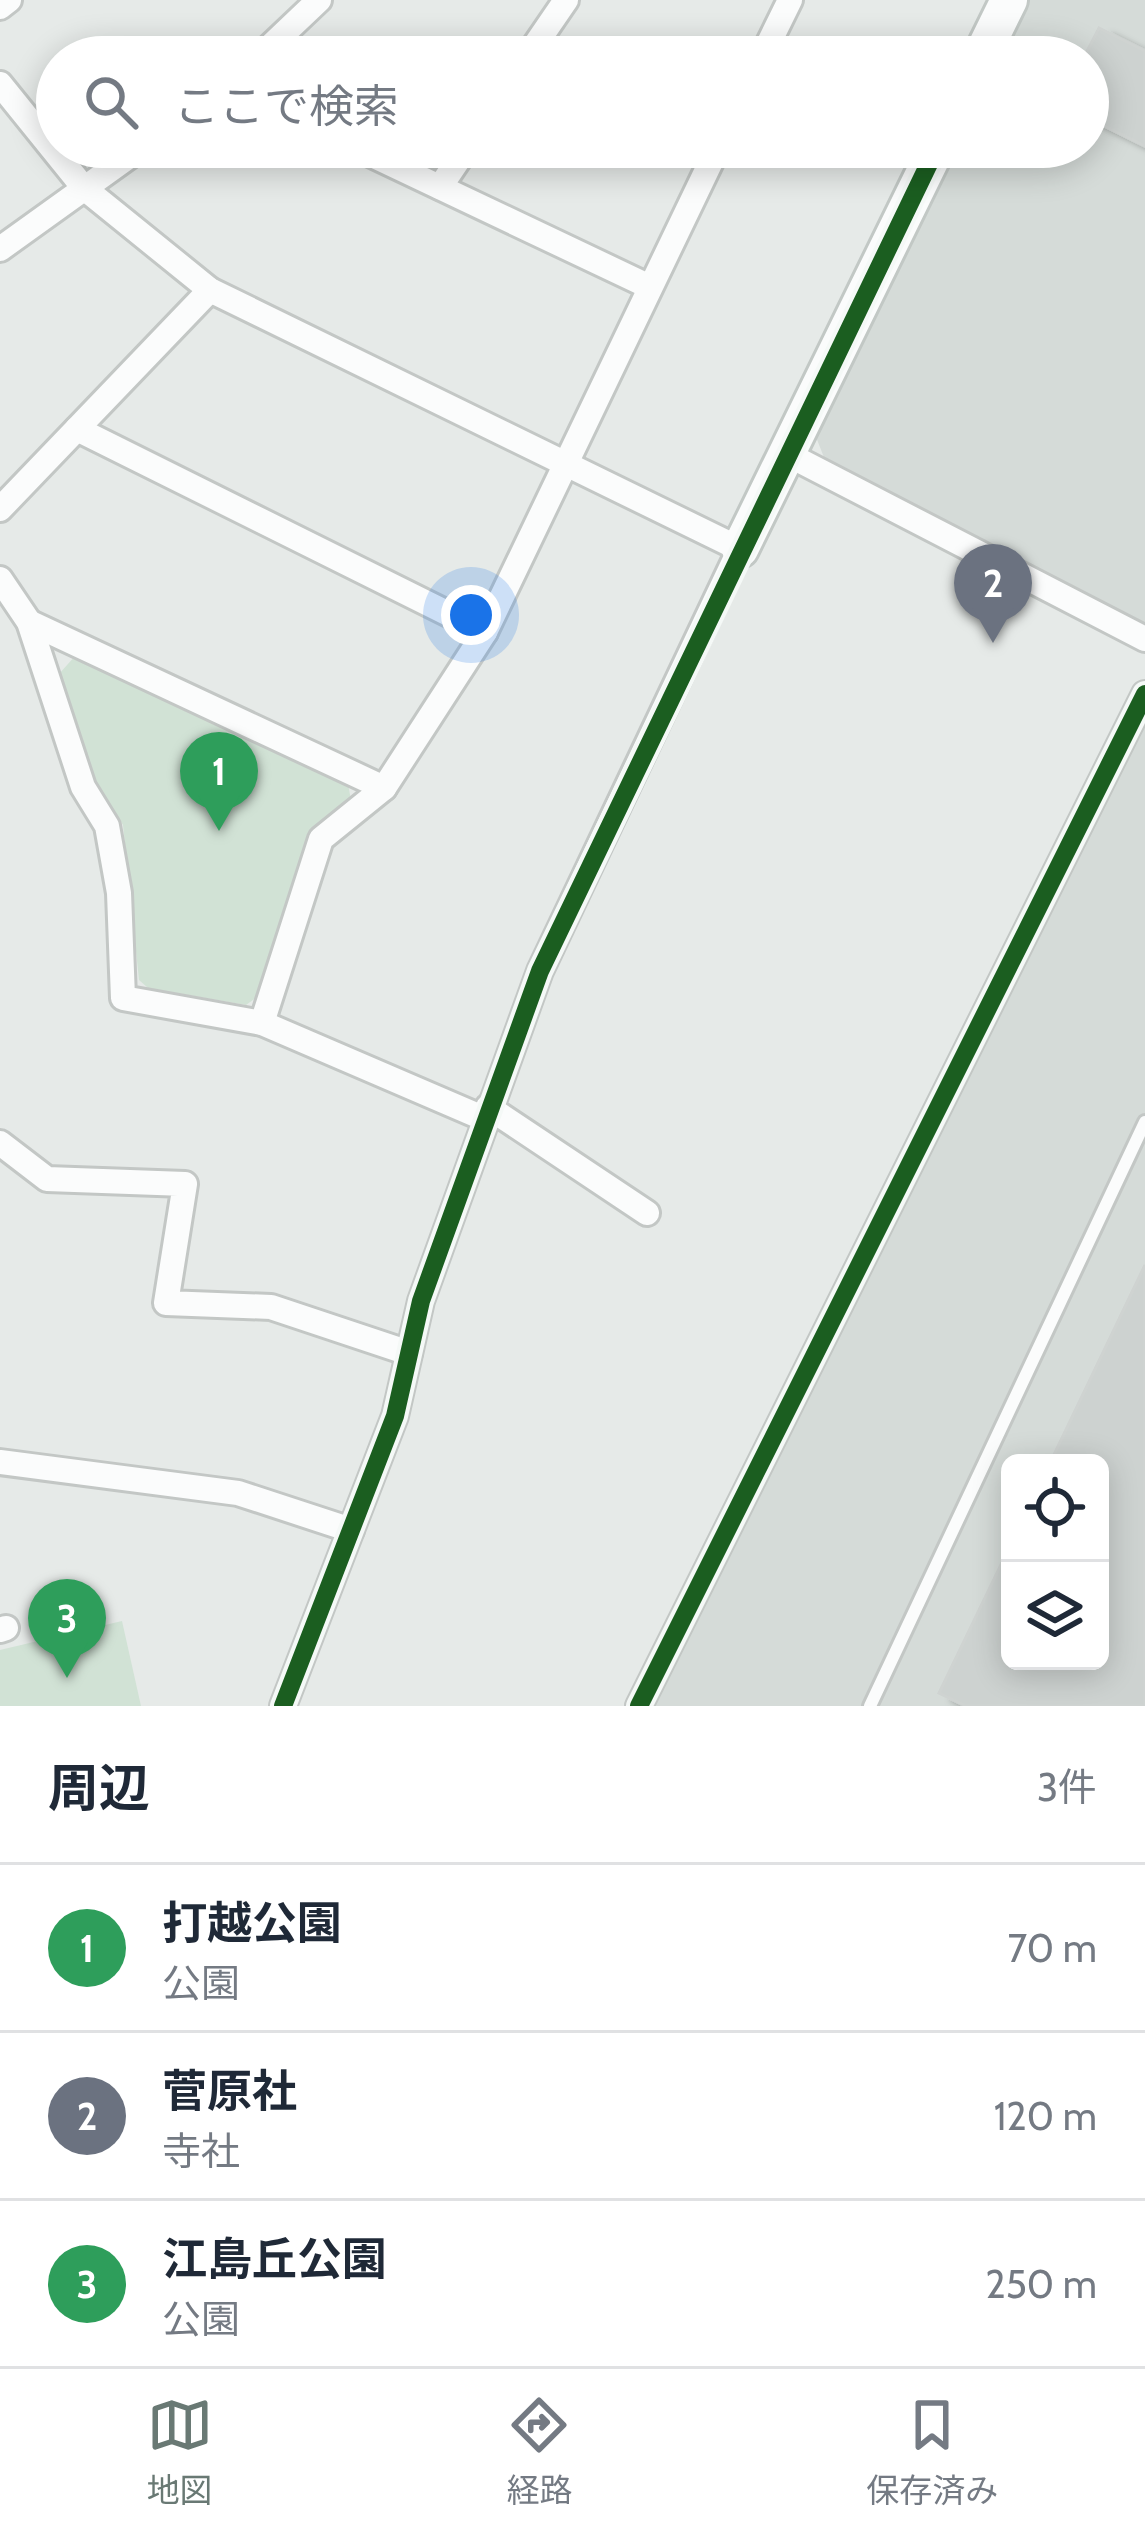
<!DOCTYPE html>
<html lang="ja">
<head>
<meta charset="utf-8">
<style>
  :root { --surface:#fff; --page:#f2f2f3; --text:#1f2937; --muted:#747a83; --line:#e0e1e3; --accent:#697974 }
  body { margin:0; font-family:Cabin,"Noto Sans JP",sans-serif; background:var(--page); color:var(--text) }
  .controls { position:absolute; right:36px; bottom:36px; display:grid; overflow:hidden; border-radius:18px; box-shadow:0 6px 30px #0003 }
  .controls button { width:108px; height:108px; display:grid; place-items:center; padding:0; border:0; border-bottom:3px solid var(--line); background:var(--surface); color:var(--text); font:60px sans-serif }
  .you { position:absolute; left:471px; top:615px; width:42px; height:42px; margin:-30px; border:9px solid #fff; border-radius:50%; background:#1a73e8; box-shadow:0 0 0 18px #1a73e833 }
  .badge { display:grid; place-items:center; width:78px; height:78px; border-radius:50%; background:var(--accent); color:#fff; font-size:39px; font-weight:700 }
  .pin { position:absolute; translate:-50% -99px; filter:drop-shadow(0 3px 6px #0008) }
  .pin::after { content:''; position:absolute; top:63px; width:42px; height:36px; background:inherit; clip-path:polygon(0 0,100% 0,50% 100%) }
  .list { margin:0; padding:0; list-style:none }
  h2 { display:flex; justify-content:space-between; align-items:center; height:156px; margin:0; padding:0 48px; font-size:51px }
  h2 small { font-size:39px; font-weight:400; color:var(--muted) }
  .list li { display:grid; grid-template-columns:78px 1fr auto; gap:36px; align-items:center; box-sizing:border-box; height:168px; padding:0 48px; border-top:3px solid var(--line) }
  .list b { display:block; font-size:45px; white-space:nowrap }
  .list p { margin:0; font-size:39px; white-space:nowrap; color:var(--muted) }
  .list em { font-size:39px; font-style:normal; color:var(--muted) }
  .icon { flex:none; width:66px; height:66px; fill:none; stroke:currentColor; stroke-width:2; stroke-linecap:round; stroke-linejoin:round }
  .map { position:relative; flex:none; width:1145px; height:1706px; overflow:hidden }
  .search { position:absolute; background:var(--surface); box-shadow:0 6px 30px #0003; left:36px; right:36px; top:36px; height:132px; display:flex; align-items:center; gap:30px; box-sizing:border-box; padding:0 42px; border-radius:66px; color:var(--muted); font-size:45px }
  .sheet { height:660px; background:var(--surface) }
  nav { display:flex; justify-content:space-around; align-items:center; box-sizing:border-box; height:168px; border-top:3px solid var(--line); background:var(--surface); font-size:33px; color:var(--muted) }
  nav a { display:grid; justify-items:center; gap:6px }
  nav .on { color:var(--accent) }
  .map>svg:first-child { display:block }
  .built { fill:#d5dbd8; fill-rule:evenodd }
  .green { fill:#d1e2d5 }
  .building { fill:#cdd2d0; stroke:#cfd3d1; stroke-width:3; filter:url(#shadow) }
  .lines { fill:none; stroke-linecap:round; stroke-linejoin:round }
  .lane-casing { stroke:#c3c7c5; stroke-width:18 }
  .street-casing { stroke:#c3c7c5; stroke-width:30 }
  .secondary-casing { stroke:#c2c8c5; stroke-width:42 }
  .lane { stroke:#fbfcfc; stroke-width:12 }
  .street { stroke:#fbfcfc; stroke-width:24 }
  .secondary { stroke:#fbfcfc; stroke-width:36 }
  .cycleway-casing { stroke:#f5f9f7; stroke-width:26 }
  .cycleway { stroke:#1b5e20; stroke-width:18 }
</style>
</head>
<body>
<div class="map">
<svg width="1145" height="1706" viewBox="0 0 1145 1706">
  <defs>
    <filter id="shadow"><feDropShadow dx="13" dy="7" stdDeviation="3" flood-color="#0004"/></filter>
  </defs>
  <rect width="100%" height="100%" fill="#e6eae8"/>
  <g class="built">
    <polygon points="1025,0 1145,0 1145,629 825,460 816,437 955,147 1088,147 1088,57 998,57"/>
    <path d="M1145,712V1706H650ZM1010,1463H1100V1661H1010Z"/>
  </g>
  <g class="green">
    <polygon points="76,655 348,784 351,800 307,837 260,995 246,1005 148,988 139,980 123,825 93,779 59,674"/>
    <polygon points="122,1621 141,1706 0,1706 0,1650"/>
  </g>
  <g class="building">
    <polygon points="1099,28 1145,51 1145,146 1088,118 1084,57"/>
    <polygon points="1145,1265 1145,1706 966,1706 939,1693 1010,1546 1010,1661 1100,1661 1100,1463 1050,1463"/>
  </g>
  <g class="lines">
    <defs>
      <polyline id="lane" points="870,1706 1145,1122"/>
      <g id="street">
        <polyline points="0,7 9,0"/>
        <polyline points="259,57 319,0"/>
        <polyline points="527,57 566,0"/>
        <polyline points="762,57 790,0"/>
        <polyline points="0,84 84,188 210,290 740,549 540,971 421,1301 395,1416 283,1706"/>
        <polyline points="355,147 650,287"/>
        <polyline points="440,187 467,147"/>
        <polyline points="0,249 142,147"/>
        <polyline points="77,429 485,632"/>
        <polyline points="787,454 1145,639"/>
        <polyline points="0,509 210,290"/>
        <polyline points="0,579 29,622 83,787 107,826 119,893 123,998 262,1023 483,1118"/>
        <polyline points="29,622 384,788"/>
        <polyline points="262,1023 321,839 384,788 485,632 718,147"/>
        <polyline points="488,1107 647,1213"/>
        <polyline points="0,1143 47,1179 185,1184 166,1303 271,1307 409,1353"/>
        <polyline points="0,1462 238,1493 351,1530"/>
        <polyline points="0,1630 6,1628"/>
        <polyline points="639,1706 1145,694"/>
      </g>
      <g id="secondary">
        <polyline points="981,57 1009,0"/>
        <polyline points="740,549 937,147"/>
      </g>
    </defs>
    <use href="#lane" class="lane-casing"/>
    <use href="#street" class="street-casing"/>
    <use href="#secondary" class="secondary-casing"/>
    <use href="#lane" class="lane"/>
    <use href="#street" class="street"/>
    <use href="#secondary" class="secondary"/>
    <defs>
      <g id="cycleway">
        <polyline points="283,1706 395,1416 421,1301 540,971 937,147"/>
        <polyline points="639,1706 1145,694"/>
      </g>
    </defs>
    <use href="#cycleway" class="cycleway-casing"/>
    <use href="#cycleway" class="cycleway"/>
  </g>
</svg>
<div class="controls">
<button><svg class="icon" aria-label="locate" viewBox="0 0 24 24"><circle cx="12" cy="12" r="6"/><path d="M12 2v4M12 18v4M2 12h4M18 12h4"/></svg></button>
<button><svg class="icon" aria-label="layers" viewBox="0 0 24 24"><path d="M12 4l9 5-9 5-9-5zM3 14l9 5 9-5"/></svg></button>
</div>
<div class="you"></div>
<div class="pin badge" style="left:219px;top:831px;background:#2e9e5b">1</div>
<div class="pin badge" style="left:993px;top:643px;background:#6b7280">2</div>
<div class="pin badge" style="left:67px;top:1678px;background:#2e9e5b">3</div>
<div class="search"><svg class="icon" aria-label="search" viewBox="0 0 24 24"><circle cx="10" cy="10" r="6"/><path d="M15 15l6 6"/></svg>ここで検索</div>
</div>
<section class="sheet">
<h2>周辺<small>3件</small></h2>
<ul class="list">
<li><span class="badge" style="background:#2e9e5b">1</span><div><b>打越公園</b><p>公園</p></div><em>70 m</em></li>
<li><span class="badge" style="background:#6b7280">2</span><div><b>菅原社</b><p>寺社</p></div><em>120 m</em></li>
<li><span class="badge" style="background:#2e9e5b">3</span><div><b>江島丘公園</b><p>公園</p></div><em>250 m</em></li>
</ul>
</section>
<nav>
<a class="on"><svg class="icon" aria-label="map" viewBox="0 0 24 24"><path d="M3 6l6-2 6 2 6-2v14l-6 2-6-2-6 2zM9 4v14M15 6v14"/></svg>地図</a>
<a><svg class="icon" aria-label="directions" viewBox="0 0 24 24"><path d="M12 3l9 9-9 9-9-9zM9 14v-3h6M13 9l2 2-2 2"/></svg>経路</a>
<a><svg class="icon" aria-label="saved" viewBox="0 0 24 24"><path d="M7 4h10v16l-5-4-5 4z"/></svg>保存済み</a>
</nav>
</body>
</html>
